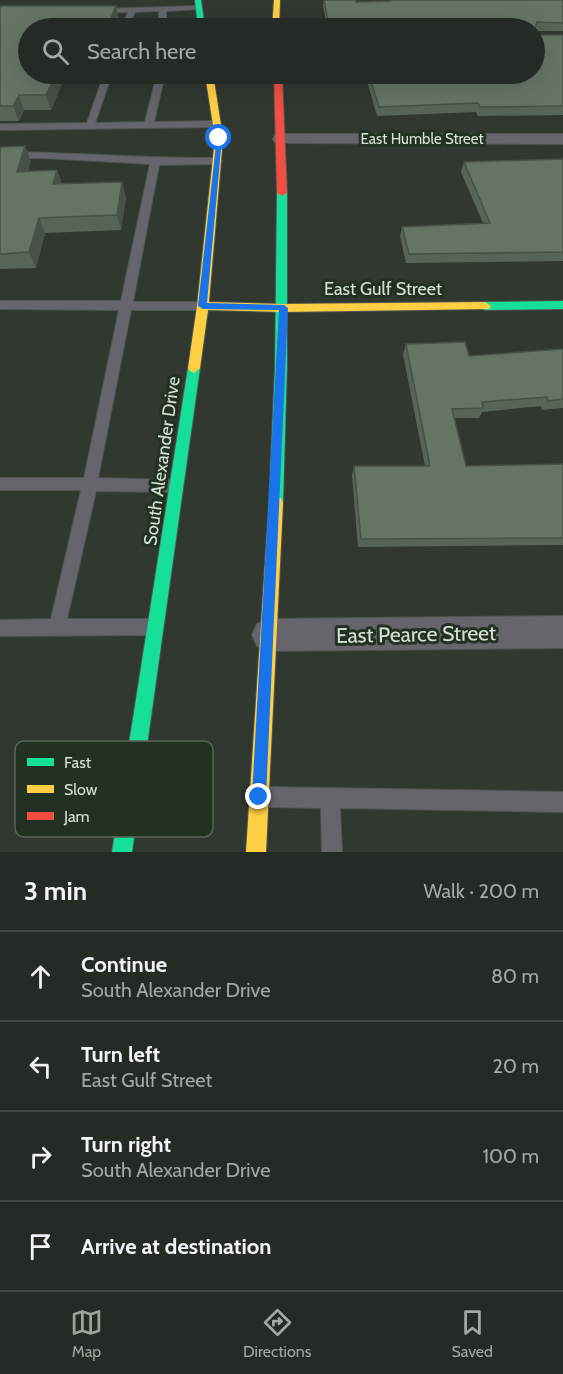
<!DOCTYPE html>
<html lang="en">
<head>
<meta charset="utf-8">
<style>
  :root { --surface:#242a24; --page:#2c322c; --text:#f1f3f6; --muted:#a3a7a6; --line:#414641; --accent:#9ca59c }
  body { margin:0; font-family:Cabin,sans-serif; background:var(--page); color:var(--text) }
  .stop { position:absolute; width:18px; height:18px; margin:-14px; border:4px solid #1a73e8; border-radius:50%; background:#fff }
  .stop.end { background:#1a73e8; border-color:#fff; box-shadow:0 2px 6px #0008 }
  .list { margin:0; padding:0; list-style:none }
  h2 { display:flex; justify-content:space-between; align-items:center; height:78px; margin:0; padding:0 24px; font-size:26px }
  h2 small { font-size:20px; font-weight:400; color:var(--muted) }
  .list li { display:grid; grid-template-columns:39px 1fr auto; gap:18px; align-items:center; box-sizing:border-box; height:90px; padding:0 24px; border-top:2px solid var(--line) }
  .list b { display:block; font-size:22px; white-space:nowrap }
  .list p { margin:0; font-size:20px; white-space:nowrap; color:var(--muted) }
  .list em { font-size:20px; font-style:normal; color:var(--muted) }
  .icon { flex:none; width:33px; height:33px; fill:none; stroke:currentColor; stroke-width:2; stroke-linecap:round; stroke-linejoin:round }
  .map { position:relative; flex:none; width:563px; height:852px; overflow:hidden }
  .search { position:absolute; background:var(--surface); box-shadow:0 6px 24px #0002; left:18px; right:18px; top:18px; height:66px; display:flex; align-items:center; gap:15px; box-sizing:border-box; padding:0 21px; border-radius:33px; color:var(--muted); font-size:22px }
  .sheet { height:438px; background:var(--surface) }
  nav { display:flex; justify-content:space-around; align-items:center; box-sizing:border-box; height:84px; border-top:2px solid var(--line); background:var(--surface); font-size:16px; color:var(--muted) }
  nav a { display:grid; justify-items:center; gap:3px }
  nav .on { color:var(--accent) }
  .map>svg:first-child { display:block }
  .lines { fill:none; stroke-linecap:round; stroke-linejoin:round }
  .lane-casing { stroke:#4f554f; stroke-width:2 }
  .street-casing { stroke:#4f554f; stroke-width:2 }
  .fast-casing { stroke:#4f554f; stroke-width:2 }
  .slow-casing { stroke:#4f554f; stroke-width:2 }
  .jam-casing { stroke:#4f554f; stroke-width:2 }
  .lane { fill:#66656c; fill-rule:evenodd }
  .street { fill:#66656c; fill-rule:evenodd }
  .fast { fill:#16e098; fill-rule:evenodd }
  .slow { fill:#ffcf43; fill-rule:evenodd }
  .jam { fill:#f24e42; fill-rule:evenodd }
  .wall { fill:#586458 }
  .shaded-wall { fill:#475147 }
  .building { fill:#667466; stroke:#475147; stroke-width:1.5 }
  .route { fill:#1a73e8 }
  .labels { text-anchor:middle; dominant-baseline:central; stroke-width:6; stroke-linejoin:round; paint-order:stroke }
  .far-street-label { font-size:15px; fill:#d6e0d6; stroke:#223122 }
  .street-label { font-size:18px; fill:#d6e0d6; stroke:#223122 }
  .near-street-label { font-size:21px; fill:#d6e0d6; stroke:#223122 }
  .key { fill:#223122; stroke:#586658; stroke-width:1.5 }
  .key-label { font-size:16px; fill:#d6e0d6 }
</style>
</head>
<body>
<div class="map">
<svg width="563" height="852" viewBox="0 0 563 852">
  <rect width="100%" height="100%" fill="#303830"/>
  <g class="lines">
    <defs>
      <g id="lane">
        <polygon points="199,6 201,9 166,11 166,28 159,28 159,11 135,12 128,28 122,28 128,12 99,13 96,11 99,9"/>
        <polygon points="104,74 112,74 95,123 145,122 157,74 165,74 154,122 217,121 221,124 217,127 0,130 0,124 87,123"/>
        <path d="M0,152C73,152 144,159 217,158L222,161L217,164L159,165L133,302H203L209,306L203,310H131L98,478L176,480L181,481L183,486L181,491L176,492L96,491L67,619H153L159,621L161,627L159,633L153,635L0,636V620L51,619L81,490H0V478H84L119,310L0,309V301H121L150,164L43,158H0Z"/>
        <polygon points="267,787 563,792 563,812 340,808 342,852 322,852 321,808 267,807 260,804 257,797 260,790"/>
      </g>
      <g id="street">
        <polygon points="281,134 563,134 563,144 275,143 273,139 275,135"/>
        <polygon points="563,616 563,648 268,651 257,646 252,635 257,624 268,619"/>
      </g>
      <g id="fast">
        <polygon points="195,0 201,0 205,28 198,28"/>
        <polygon points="282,190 287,193 287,366 283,503 281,508 276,510 271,508 269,503 275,366 277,193"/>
        <polygon points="563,301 563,309 485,310 479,306 485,302"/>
        <polygon points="194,363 200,368 132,852 112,852 188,368"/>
      </g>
      <g id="slow">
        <polygon points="274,0 280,0 279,28 272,28"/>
        <polygon points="205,74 213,74 223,138 209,302 283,304 485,302 491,306 489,309 283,312 208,310 200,368 194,373 190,371 188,368 197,306 215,138"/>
        <polygon points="276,496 281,498 283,503 266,852 246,852 269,503 271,498"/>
      </g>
      <polygon id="jam" points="274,74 282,74 287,193 282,196 277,193"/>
    </defs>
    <use href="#lane" class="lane-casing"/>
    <use href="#street" class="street-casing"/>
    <use href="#fast" class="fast-casing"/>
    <use href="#slow" class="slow-casing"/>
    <use href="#jam" class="jam-casing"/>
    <use href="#lane" class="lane"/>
    <use href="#street" class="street"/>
    <use href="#fast" class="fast"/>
    <use href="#slow" class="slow"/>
    <use href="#jam" class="jam"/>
  </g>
  <g class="wall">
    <polygon points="324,0 356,0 356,2 563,0 563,31 535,31 534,28 327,28 323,5"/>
    <polygon points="0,6 116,6 119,20 28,28 28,74 66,74 51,110 24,110 19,121 0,121"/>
    <polygon points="537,35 563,35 563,115 478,116 476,112 377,116 365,74 334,76 334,74 534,74"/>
    <polygon points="25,146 31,161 28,171 57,170 62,184 126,197 121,230 45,233 36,268 0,269 0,147"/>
    <polygon points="563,159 563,261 406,263 400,236 402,227 483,223 461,172 464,162"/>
    <polygon points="406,344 469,356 563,349 563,408 542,410 541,406 482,412 479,418 455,418 466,466 563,464 563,545 358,547 352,475 354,466 425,466 403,354"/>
  </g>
  <g class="shaded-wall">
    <polygon points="116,6 119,20 116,28 107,28"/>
    <polygon points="56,74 66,74 51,110 46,95"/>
    <polygon points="19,95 24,110 19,121 13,106"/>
    <polygon points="25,146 31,161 23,187 17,172"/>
    <polygon points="57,170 62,185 53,184"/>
    <polygon points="122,182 126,197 121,230 117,215"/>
    <polygon points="39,218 45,233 36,268 29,252"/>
  </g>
  <g class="building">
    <polygon points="324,0 356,0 356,2 391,1 392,0 563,0 563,23 537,22 534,32 534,28 329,28"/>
    <polygon points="0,6 116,6 107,28 28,28 28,74 56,74 46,95 19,95 13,106 0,106"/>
    <polygon points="534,33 537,35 563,35 563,106 480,107 478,103 379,107 369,74 534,74"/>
    <polygon points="25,146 17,172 57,170 53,184 122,182 117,215 39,218 29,252 0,254 0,147"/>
    <polygon points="563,159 563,252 409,254 402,227 490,223 464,162"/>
    <polygon points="465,342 469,356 563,349 563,399 548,401 547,397 482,402 483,408 452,409 466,466 563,464 563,538 361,539 354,466 430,466 406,344"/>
  </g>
  <polygon class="route" points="217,136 222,138 207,303 284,305 288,308 266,797 264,802 259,804 254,802 252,797 279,310 203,309 198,306"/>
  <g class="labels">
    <g class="far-street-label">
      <text x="422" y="139">East Humble Street</text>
    </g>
    <g class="street-label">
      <text x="383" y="289">East Gulf Street</text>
      <text transform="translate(162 461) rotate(-82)">South Alexander Drive</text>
    </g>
    <g class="near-street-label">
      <text transform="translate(416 634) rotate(-1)">East Pearce Street</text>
    </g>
  </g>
  <rect x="15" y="741" width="198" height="96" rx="9" class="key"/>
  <rect x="27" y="758" width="27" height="8" fill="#16e098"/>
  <rect x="27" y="785" width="27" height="8" fill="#ffcf43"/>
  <rect x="27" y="812" width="27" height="8" fill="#f24e42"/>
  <g class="key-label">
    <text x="64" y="768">Fast</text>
    <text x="64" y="795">Slow</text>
    <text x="64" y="822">Jam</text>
  </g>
</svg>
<div class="stop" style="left:219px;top:138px"></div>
<div class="stop end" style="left:259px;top:797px"></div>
<div class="search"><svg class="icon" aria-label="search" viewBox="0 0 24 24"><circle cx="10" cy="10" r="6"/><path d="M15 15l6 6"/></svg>Search here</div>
</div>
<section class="sheet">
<h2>3 min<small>Walk · 200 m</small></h2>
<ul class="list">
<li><svg class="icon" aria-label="ahead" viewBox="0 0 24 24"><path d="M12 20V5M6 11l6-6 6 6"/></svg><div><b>Continue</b><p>South Alexander Drive</p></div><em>80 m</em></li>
<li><svg class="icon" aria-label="left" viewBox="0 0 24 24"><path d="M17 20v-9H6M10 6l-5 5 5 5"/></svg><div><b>Turn left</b><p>East Gulf Street</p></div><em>20 m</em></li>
<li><svg class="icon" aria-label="right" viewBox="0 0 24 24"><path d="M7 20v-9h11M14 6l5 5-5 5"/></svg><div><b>Turn right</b><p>South Alexander Drive</p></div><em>100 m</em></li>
<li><svg class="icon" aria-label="arrive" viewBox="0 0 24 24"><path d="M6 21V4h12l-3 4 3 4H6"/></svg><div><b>Arrive at destination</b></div></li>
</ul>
</section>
<nav>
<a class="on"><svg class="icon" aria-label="map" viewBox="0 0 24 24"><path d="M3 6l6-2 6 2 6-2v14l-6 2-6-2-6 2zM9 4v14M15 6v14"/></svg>Map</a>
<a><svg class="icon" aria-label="directions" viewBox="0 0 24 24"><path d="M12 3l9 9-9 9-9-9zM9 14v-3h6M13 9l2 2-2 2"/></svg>Directions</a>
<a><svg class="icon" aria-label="saved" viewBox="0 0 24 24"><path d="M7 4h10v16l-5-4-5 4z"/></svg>Saved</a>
</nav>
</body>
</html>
